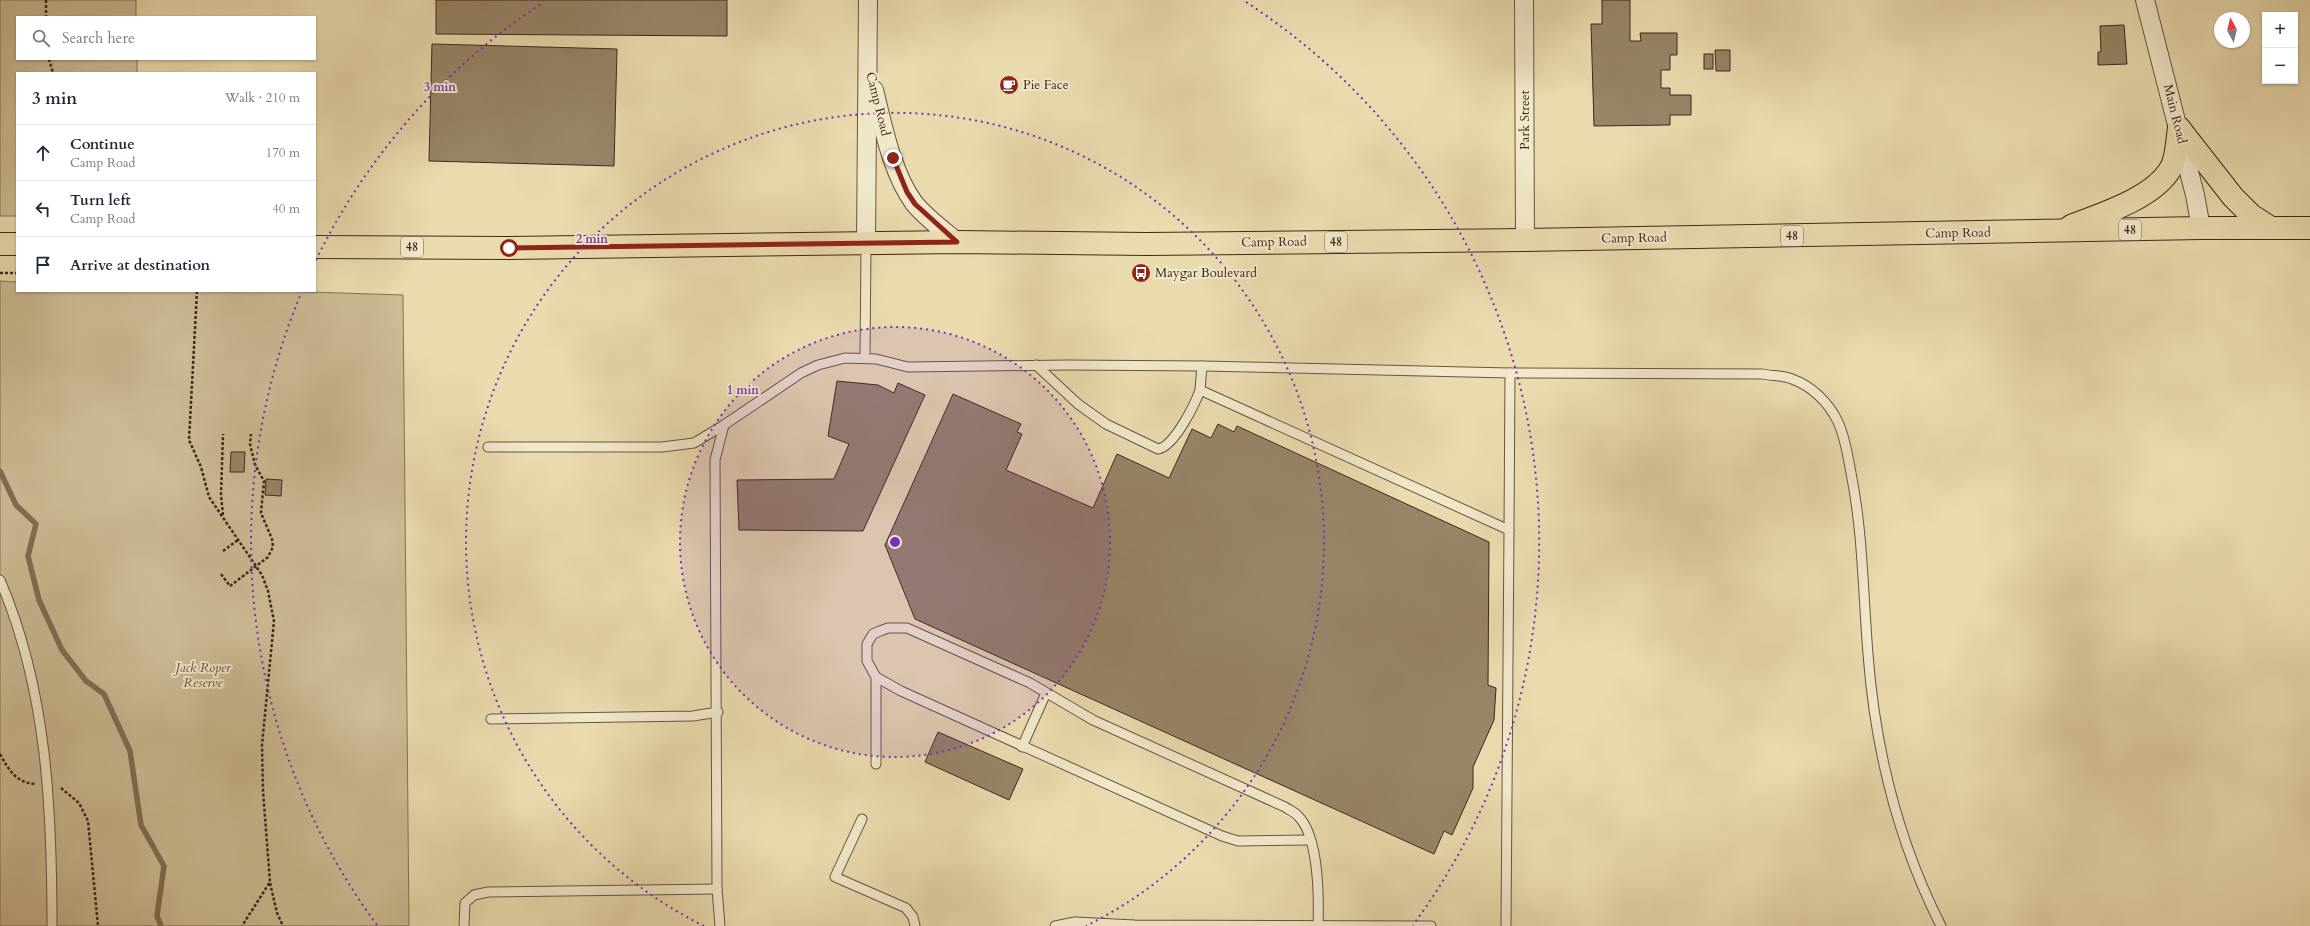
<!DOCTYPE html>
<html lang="en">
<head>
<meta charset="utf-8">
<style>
  :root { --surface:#fff; --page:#f6f6f7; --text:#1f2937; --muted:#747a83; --line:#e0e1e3 }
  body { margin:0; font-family:Cardo,serif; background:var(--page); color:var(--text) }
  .controls { position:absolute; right:12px; top:12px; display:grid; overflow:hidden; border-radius:0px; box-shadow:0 1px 3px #0004 }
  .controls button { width:36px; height:36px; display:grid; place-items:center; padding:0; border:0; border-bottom:1px solid var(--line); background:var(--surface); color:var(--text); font:20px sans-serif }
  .compass { position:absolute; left:2214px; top:12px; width:36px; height:36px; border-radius:50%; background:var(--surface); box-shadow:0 1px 3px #0004; rotate:352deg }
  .stop { position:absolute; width:12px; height:12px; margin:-9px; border:3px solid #8f2418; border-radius:50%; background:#fff }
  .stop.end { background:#8f2418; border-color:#fff; box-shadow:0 1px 4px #0008 }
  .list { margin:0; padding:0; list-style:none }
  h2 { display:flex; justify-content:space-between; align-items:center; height:52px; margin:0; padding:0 16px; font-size:17px }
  h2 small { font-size:13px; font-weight:400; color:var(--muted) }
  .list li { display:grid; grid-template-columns:26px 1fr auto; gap:12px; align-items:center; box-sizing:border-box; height:56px; padding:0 16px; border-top:1px solid var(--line) }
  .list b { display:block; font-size:15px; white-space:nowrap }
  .list p { margin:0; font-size:13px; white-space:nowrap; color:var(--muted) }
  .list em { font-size:13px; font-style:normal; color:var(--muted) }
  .icon { flex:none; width:22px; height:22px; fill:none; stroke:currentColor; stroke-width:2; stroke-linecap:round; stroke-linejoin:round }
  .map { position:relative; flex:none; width:2310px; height:926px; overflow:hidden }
  .search { position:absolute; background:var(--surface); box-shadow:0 1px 3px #0004; left:16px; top:16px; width:300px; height:44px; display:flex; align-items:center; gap:10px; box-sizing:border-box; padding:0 14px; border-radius:0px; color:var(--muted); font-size:15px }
  .panel { position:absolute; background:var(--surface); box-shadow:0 1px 3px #0004; left:16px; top:72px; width:300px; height:220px; border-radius:0px }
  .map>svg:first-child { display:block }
  .green { fill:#cdbc95; stroke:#857258 }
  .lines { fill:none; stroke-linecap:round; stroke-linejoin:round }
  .stream { stroke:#816e56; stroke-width:5.5 }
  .building { fill:#978568; stroke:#3d271c }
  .service-casing { stroke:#685440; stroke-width:11 }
  .minor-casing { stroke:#685440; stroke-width:20 }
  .primary-casing { stroke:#3d271c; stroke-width:24 }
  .path { stroke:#3d271c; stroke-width:2.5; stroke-dasharray:3 2; stroke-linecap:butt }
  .service { stroke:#f1e8ca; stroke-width:9 }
  .minor { stroke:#f1e8ca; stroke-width:18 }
  .primary { stroke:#eadbae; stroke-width:22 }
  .route { stroke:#8f2418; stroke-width:5 }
  .ring { fill:none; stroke:#7b2cbf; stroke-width:2; stroke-dasharray:2 4 }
  .labels { text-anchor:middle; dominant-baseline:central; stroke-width:4; stroke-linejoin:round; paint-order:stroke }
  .shield { fill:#f1e8ca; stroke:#736150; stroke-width:1 }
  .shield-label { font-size:12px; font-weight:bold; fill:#3d271c }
  .poi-label { font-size:13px; fill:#3d271c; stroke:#f1e8ca; text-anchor:start }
  .street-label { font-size:13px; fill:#3d271c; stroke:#f1e8ca }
  .park-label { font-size:13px; font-style:italic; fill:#614c3a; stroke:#f1e8ca }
  .centre { fill:#7b2cbf; stroke:#f1e8ca; stroke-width:2 }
  .ring-label { font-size:12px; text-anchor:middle; font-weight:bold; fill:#7b2cbf; stroke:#f1e8ca; stroke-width:4; stroke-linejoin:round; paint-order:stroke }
</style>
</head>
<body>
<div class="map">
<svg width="2310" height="926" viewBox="0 0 2310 926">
  <rect width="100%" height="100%" fill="#eadbae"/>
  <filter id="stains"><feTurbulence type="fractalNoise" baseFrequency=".005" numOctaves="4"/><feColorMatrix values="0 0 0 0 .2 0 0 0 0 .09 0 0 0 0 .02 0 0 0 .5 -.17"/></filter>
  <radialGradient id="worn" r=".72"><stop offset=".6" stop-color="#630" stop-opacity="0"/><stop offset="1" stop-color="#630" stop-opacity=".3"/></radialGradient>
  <g class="green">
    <polygon points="0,0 136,0 136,17 17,17 17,59 137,59 137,73 17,73 17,216 0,216"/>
    <polygon points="0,281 17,282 17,291 278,291 403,295 409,926 0,926"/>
  </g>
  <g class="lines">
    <polyline class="stream" points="0,471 16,505 36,524 28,556 39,600 62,650 86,681 104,694 130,751 141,825 164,866 157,916 161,926"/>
  </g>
  <g class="building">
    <polygon points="436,0 727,0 727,36 436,34"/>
    <polygon points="1602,0 1630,0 1630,41 1641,41 1640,33 1677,33 1677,55 1670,55 1670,70 1661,70 1661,88 1670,88 1670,95 1691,95 1691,115 1670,115 1670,125 1594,126 1591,24 1602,24"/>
    <polygon points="2124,25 2127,64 2098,65 2098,52 2101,52 2100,26"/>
    <polygon points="432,44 617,49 614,166 429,161"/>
    <polygon points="1715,50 1730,50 1730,71 1716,71"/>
    <rect x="1704" y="54" width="9" height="15"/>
    <polygon points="837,381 878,385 894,393 898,383 925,395 863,531 739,530 737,480 834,479 849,444 828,436"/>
    <polygon points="953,394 1021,424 1017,432 1022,434 1006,470 1093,508 1117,454 1169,478 1192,429 1211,438 1218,424 1234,432 1237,426 1489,542 1488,685 1496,688 1494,720 1473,767 1473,788 1452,835 1444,831 1434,854 915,619 885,545"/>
    <polygon points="231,452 245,452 244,472 230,472"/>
    <polygon points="266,479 282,480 281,496 265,495"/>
    <polygon points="938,732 1023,769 1009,800 925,762"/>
  </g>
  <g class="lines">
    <defs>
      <g id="service">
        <polyline points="865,357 866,244"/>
        <path d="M1036,365L1078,404L1106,424L1158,449C1174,447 1195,404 1200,390"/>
        <polyline points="1202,366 1510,373 1509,530"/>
        <path d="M1510,373L1762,374C1771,376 1783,375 1792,379C1812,386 1829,403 1838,422C1845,437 1848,456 1851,473C1863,533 1863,593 1868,654C1875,748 1898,841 1941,926"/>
        <polyline points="488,447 662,447 694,443 724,425 801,373 818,365 845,358 876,359 908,367 1067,365 1202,366 1200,390 1509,530 1506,926"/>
        <path d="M0,580C47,689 52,809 52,926"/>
        <polyline points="876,677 901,691 1222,836 1238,841 1310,840"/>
        <polyline points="491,719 693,716 718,712"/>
        <polyline points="1022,747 1046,693"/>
        <path d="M876,764V677L867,661V644L873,634L880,631L888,628H907L1030,683L1093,720L1285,807C1289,810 1295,812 1298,816C1319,836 1319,898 1318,926"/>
        <polyline points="862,819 835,877 906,908 913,917 915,926"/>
        <polyline points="464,926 465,903 474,895 488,892 717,889"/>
        <polyline points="720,926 717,889 715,460 724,425"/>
        <polyline points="1055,926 1075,922 1135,925 1431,926"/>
      </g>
      <g id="minor">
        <polyline points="1524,0 1525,240"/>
        <polyline points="2145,0 2195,195 2201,228"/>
        <path d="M874,90C883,126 892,173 914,203C925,217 943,230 957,242"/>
        <polyline points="866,244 868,0"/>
      </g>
      <g id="primary">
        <polyline points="2179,128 2233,197 2251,215 2271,228"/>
        <path d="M2071,226C2102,214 2154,198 2171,168C2177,157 2177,140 2179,128"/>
        <polyline points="0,244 17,244"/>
        <polyline points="315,247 509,248 957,242 1147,244 1525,240 2201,228 2310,228"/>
      </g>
    </defs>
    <use href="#service" class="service-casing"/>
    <use href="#minor" class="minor-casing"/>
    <use href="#primary" class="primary-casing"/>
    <g class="path">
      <polyline points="46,0 46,17"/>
      <polyline points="49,59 53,73"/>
      <polyline points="0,273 17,273"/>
      <polyline points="197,291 189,440 201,467 209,497 262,575 268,591 274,621 262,745 263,791 270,882 242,926"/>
      <polyline points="223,515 221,495 223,434"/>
      <polyline points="223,551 238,540"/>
      <polyline points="221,574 230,586 268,557 273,547 272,539 261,513 264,481 255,465 250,444 251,434"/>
      <path d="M0,754C9,770 15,782 35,784"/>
      <polyline points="61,788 79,803 88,821 98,926"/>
      <polyline points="270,883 277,913 283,926"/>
    </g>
    <use href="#service" class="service"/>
    <use href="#minor" class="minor"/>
    <use href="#primary" class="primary"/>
  </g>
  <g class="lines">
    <polyline class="route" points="509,248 957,242 915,204 907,192 893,158"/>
  </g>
  <circle cx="895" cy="542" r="215" fill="#7b2cbf" fill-opacity=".12"/>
  <g class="ring">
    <circle cx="895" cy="542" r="215"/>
    <path d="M704 926A429 429 0 1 1 1086 926"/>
    <path d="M377 925A644 644 0 0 1 300 296M316 260A644 644 0 0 1 544 2M1246 2A644 644 0 0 1 1413 925"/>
  </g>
  <defs>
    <symbol id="cafe-disc" viewBox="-11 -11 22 22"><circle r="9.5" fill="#8f2418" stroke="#f1e8ca"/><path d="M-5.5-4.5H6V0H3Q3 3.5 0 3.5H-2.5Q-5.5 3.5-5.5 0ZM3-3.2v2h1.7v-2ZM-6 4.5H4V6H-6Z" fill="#fff"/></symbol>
    <symbol id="bus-disc" viewBox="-11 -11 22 22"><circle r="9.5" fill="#8f2418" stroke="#f1e8ca"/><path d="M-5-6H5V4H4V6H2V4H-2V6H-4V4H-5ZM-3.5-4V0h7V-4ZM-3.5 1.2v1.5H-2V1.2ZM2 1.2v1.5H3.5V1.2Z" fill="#fff"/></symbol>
  </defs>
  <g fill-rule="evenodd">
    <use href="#cafe-disc" x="998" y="74" width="22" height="22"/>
    <use href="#bus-disc" x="1130" y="262" width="22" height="22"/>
  </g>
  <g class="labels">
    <g class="shield">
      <rect x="2119" y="220" width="22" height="20" rx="3"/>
      <rect x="1781" y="226" width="22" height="20" rx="3"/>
      <rect x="1325" y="232" width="22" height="20" rx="3"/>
      <rect x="401" y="237" width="22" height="20" rx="3"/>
    </g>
    <g class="shield-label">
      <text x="2130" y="230">48</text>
      <text x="1792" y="236">48</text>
      <text x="1336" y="242">48</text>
      <text x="412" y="247">48</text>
    </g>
    <g class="poi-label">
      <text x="1023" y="85">Pie Face</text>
      <text x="1155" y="273">Maygar Boulevard</text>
    </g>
    <g class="street-label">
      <text transform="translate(878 104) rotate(76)">Camp Road</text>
      <text transform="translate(2175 114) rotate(76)">Main Road</text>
      <text transform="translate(1525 120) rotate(-90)">Park Street</text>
      <text transform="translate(1958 233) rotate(-1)">Camp Road</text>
      <text transform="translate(1634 238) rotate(-1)">Camp Road</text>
      <text transform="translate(1274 242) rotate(-1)">Camp Road</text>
    </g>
    <g class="park-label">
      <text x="203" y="668">Jack Roper<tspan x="203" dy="15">Reserve</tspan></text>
    </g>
  </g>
  <circle cx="895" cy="542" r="6" class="centre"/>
  <g class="ring-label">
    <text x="440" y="91">3 min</text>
    <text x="592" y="243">2 min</text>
    <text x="743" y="394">1 min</text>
  </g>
  <rect width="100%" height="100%" filter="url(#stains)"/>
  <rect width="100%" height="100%" fill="url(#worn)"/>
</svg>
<div class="controls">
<button>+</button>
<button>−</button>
</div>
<svg class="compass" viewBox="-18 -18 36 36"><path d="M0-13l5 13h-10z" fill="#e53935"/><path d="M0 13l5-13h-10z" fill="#747a83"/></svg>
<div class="stop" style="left:509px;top:248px"></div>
<div class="stop end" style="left:893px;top:158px"></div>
<div class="search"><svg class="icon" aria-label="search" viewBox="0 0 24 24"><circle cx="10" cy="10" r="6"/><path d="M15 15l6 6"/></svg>Search here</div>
<section class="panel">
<h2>3 min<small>Walk · 210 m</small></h2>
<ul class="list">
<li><svg class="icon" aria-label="ahead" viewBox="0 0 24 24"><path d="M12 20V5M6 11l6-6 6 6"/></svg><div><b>Continue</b><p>Camp Road</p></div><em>170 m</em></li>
<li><svg class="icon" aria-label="left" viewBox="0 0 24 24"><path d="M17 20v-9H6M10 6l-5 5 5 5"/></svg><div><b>Turn left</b><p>Camp Road</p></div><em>40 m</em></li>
<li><svg class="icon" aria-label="arrive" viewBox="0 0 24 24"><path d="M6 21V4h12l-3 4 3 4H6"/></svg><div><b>Arrive at destination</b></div></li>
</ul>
</section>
</div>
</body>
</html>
